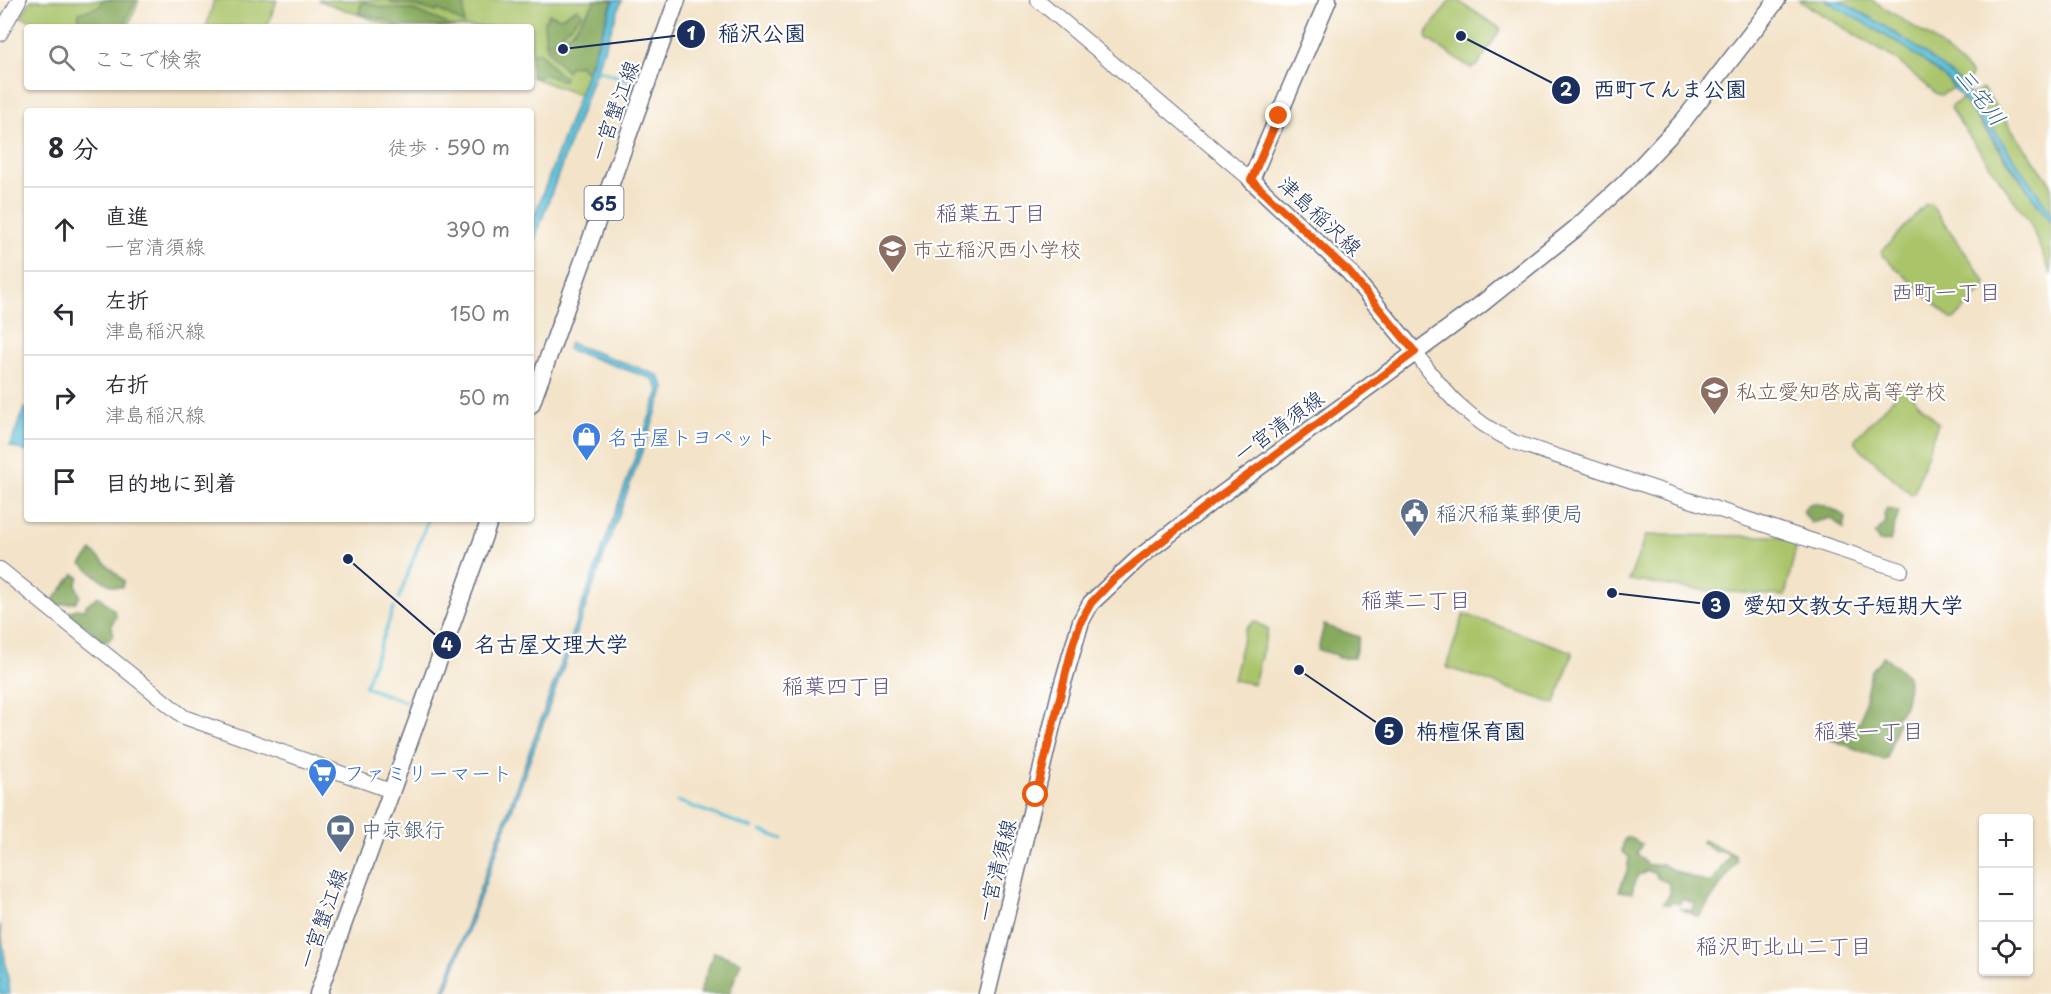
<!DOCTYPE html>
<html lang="ja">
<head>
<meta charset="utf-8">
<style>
  :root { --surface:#fff; --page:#f7f7f7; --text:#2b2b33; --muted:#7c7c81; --line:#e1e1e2 }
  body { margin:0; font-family:"Playpen Sans","Klee One",sans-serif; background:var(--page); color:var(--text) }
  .controls { position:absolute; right:18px; bottom:18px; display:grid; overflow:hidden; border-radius:6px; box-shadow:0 2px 4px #0004 }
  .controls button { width:54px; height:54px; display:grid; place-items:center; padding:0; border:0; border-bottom:2px solid var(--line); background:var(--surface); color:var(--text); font:30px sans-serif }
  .stop { position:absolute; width:18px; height:18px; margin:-14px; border:4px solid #ea580c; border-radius:50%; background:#fff }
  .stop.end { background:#ea580c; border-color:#fff; box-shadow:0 2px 6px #0008 }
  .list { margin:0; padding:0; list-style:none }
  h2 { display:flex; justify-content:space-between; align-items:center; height:78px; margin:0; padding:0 24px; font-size:26px }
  h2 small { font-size:20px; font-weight:400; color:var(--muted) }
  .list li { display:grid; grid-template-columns:39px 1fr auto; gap:18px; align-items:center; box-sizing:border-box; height:84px; padding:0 24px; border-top:2px solid var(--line) }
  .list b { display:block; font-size:22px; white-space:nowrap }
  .list p { margin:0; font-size:20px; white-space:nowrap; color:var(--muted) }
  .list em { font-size:20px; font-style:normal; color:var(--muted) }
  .icon { flex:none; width:33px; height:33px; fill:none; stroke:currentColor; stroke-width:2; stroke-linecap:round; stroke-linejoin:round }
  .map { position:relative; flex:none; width:2051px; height:994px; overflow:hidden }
  .search { position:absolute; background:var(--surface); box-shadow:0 2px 4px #0004; left:24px; top:24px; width:510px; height:66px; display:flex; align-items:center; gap:15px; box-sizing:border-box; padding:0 21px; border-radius:6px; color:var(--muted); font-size:22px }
  .panel { position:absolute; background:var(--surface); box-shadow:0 2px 4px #0004; left:24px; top:108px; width:510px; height:414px; border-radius:6px }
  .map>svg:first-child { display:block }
  .green { fill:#aac46a; stroke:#627a64; stroke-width:1.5 }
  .forest { fill:#87aa5e; stroke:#516c5e; stroke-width:1.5 }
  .water { fill:#56bdd4; stroke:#387699; stroke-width:1.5 }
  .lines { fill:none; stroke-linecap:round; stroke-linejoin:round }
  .stream { stroke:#56bdd4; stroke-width:3 }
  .minor-casing { stroke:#676e83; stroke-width:16 }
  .major-casing { stroke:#676e83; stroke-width:19 }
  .minor { stroke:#fff; stroke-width:14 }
  .major { stroke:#fff; stroke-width:16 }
  .route { stroke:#ea580c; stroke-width:8 }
  .labels { text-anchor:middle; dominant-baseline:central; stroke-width:4.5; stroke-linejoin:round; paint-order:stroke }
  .shield { fill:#fff; stroke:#5f6d8e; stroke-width:1.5 }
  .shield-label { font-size:20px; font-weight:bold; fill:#1b2f5e }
  .street-label { font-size:21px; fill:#1b2f5e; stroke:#fff }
  .education-label { font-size:21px; fill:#785e54; stroke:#fff; text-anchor:start }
  .shop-label { font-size:21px; fill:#366cbe; stroke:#fff; text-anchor:start }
  .service-label { font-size:21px; fill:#4e5e75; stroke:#fff; text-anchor:start }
  .water-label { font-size:22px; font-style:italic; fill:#306187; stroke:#fff }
  .neighbourhood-label { font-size:22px; fill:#63547c; stroke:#fff }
  .leader { fill:none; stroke:#1b2f5e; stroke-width:2 }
  .callout-dot { fill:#1b2f5e; stroke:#fff; stroke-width:2 }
  .mark-label { font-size:18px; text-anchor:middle; font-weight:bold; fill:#fff }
  .callout-label { font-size:22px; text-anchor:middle; font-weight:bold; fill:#1b2f5e; stroke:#fff; stroke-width:4.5; stroke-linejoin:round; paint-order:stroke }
</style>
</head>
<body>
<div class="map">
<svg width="2051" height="994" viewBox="0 0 2051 994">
  <rect width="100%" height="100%" fill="#fff"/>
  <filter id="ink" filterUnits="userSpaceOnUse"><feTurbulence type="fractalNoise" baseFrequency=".0167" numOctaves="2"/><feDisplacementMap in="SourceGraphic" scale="12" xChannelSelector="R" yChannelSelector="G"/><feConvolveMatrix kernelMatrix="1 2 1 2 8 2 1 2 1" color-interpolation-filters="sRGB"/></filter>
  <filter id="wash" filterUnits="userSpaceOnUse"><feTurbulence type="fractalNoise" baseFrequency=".008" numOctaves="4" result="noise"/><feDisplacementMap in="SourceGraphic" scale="24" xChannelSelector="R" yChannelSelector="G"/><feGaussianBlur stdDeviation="1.35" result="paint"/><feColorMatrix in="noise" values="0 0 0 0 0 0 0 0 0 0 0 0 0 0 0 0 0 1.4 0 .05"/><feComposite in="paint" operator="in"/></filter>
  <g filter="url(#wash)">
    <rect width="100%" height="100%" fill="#f3e3c8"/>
    <g class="green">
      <polygon points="31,0 139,0 128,27 54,27 21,17"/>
      <polygon points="214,0 277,0 267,27 206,27"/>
      <polygon points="318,0 613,0 579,95 531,77 531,27 393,27"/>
      <polygon points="1450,0 1457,0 1501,29 1477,66 1471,68 1427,39 1426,34"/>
      <polygon points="1798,0 1825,0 1905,47 1948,80 1953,88 1941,95 1937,94 1895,59"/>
      <polygon points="1838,0 1872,0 1933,39 1971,73 1971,78 1962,83 1897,34"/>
      <polygon points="1983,89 2051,184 2051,214 1973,102 1971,95"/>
      <polygon points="1963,99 2051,223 2051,275 2030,223 1951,110 1951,106"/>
      <polygon points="1926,204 1931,204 1986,282 1985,287 1955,319 1951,319 1882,255 1882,251"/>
      <polygon points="1901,390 1906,390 1938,423 1914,493 1911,494 1855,444 1855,439"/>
      <polygon points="1646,535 1776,536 1797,543 1785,596 1691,589 1629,580"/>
      <polygon points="1464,614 1573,652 1555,704 1446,667"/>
      <polygon points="1254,621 1268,629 1254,684 1233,680 1245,630"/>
    </g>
    <g class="forest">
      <polygon points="102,0 136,0 127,17 125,27 84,27 79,21 79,13 100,6"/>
      <polygon points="390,0 446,0 464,3 464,24 438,9 437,12 416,6 391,3"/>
      <polygon points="596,0 613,0 587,72 579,65 569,67 567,72 547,49 573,31"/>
      <polygon points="365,2 380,7 414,10 454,27 398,27 389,21 359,13 361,3"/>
      <polygon points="577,8 582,14 558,38 546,45 544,22 549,14 561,18"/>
      <polygon points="540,52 558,74 565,77 564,81 543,74 538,78 531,75 531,54"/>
      <path d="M1813,503C1825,505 1837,510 1846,518L1844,529L1831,518L1811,523L1803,512L1807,505Z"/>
      <polygon points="1887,508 1899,512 1890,541 1879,542 1875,534 1886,523 1884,514"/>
      <path d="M92,551L124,581L122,587C107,588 94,573 81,564Z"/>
      <polygon points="74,574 79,577 76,585 80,596 76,602 57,605 51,603"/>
      <polygon points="98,596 114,610 116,616 112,624 113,635 108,641 102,642 88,627 80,624 67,613 76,609 85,610 86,605"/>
      <polygon points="1324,625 1359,637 1354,658 1338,658 1337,655 1318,650"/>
      <path d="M1884,656L1908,676C1907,687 1909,704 1901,712C1898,715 1896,716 1894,719L1898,722L1887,758L1884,760L1825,737L1833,732L1848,733L1861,720L1871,671Z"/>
      <polygon points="1628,837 1642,844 1637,853 1647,865 1662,864 1677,872 1708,883 1712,882 1730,855 1723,851 1715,852 1702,843 1703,840 1735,855 1737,861 1699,917 1679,908 1692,911 1695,904 1682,899 1679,904 1672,902 1669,905 1663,903 1670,894 1669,883 1657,878 1656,874 1646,870 1643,874 1639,874 1635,880 1632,893 1619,891 1627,871 1629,857 1622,852 1624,840"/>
      <polygon points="714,952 741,962 729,994 699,994"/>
    </g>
    <g class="water">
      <polygon points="614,0 622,0 531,249 531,226"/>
      <polygon points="1825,0 1838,0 1876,21 1915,46 1962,83 2051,213 2051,223 1990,134 1948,80 1905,47"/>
      <polygon points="570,343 658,375 665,388 445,994 442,994 659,391 653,379 567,349"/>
      <polygon points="24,408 27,409 27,452 10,446"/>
      <polygon points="0,924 10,994 0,994"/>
    </g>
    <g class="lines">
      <g class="stream">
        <polyline points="0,20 2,16"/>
        <polyline points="598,70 633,82"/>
        <polyline points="399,598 428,519"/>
        <polyline points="394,607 365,687 409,703"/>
        <polyline points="677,801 752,828"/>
        <polyline points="761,831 783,839"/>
      </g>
    </g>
  </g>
  <g filter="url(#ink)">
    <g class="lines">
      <defs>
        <g id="minor">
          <polyline points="1038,0 1251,180"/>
          <polyline points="0,34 19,0"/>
          <path d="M1415,352C1445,394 1467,419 1514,442L1901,570"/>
          <polyline points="0,569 184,717 391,791"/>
        </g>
        <g id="major">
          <polyline points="1328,0 1251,180 1349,272 1415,352"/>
          <polyline points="531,405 677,0"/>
          <polyline points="318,994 490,519"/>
          <polyline points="987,994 1060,693 1081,621 1091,603 1140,557 1214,500 1479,306 1575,229 1624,184 1684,120 1777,0"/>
        </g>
      </defs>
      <use href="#minor" class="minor-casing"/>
      <use href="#major" class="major-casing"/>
      <use href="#minor" class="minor"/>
      <use href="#major" class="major"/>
    </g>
  </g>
  <g class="lines" filter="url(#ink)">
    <polyline class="route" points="1036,795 1073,644 1081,621 1091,603 1113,580 1214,500 1415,352 1349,272 1251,180 1279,116"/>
  </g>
  <defs>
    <symbol id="school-pin" viewBox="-11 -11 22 30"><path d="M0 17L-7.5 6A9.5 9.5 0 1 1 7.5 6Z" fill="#8d6e63" stroke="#fff"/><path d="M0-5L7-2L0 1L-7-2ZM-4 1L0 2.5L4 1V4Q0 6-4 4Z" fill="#fff"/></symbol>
    <symbol id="shop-pin" viewBox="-11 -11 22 30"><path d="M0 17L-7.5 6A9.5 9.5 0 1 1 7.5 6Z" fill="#3f7fe0" stroke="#fff"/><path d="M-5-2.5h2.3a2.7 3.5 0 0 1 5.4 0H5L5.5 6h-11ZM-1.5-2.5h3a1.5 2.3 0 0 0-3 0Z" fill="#fff"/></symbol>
    <symbol id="civic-pin" viewBox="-11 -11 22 30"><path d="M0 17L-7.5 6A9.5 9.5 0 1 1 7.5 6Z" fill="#5c6f8a" stroke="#fff"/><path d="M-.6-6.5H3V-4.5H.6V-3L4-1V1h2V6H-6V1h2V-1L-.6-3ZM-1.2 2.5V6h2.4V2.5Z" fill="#fff"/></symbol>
    <symbol id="supermarket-pin" viewBox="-11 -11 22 30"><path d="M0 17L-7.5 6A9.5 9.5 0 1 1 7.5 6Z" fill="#3f7fe0" stroke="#fff"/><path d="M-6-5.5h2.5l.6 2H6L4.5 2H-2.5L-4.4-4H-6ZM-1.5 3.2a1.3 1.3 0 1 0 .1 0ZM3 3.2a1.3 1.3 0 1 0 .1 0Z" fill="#fff"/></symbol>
    <symbol id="bank-pin" viewBox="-11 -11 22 30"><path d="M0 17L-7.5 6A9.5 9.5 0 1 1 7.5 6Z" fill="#5c6f8a" stroke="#fff"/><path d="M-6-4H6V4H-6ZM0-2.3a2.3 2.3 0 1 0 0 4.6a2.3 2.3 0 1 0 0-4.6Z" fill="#fff"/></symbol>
  </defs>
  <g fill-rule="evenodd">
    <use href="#school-pin" x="876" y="232" width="33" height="45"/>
    <use href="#school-pin" x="1698" y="374" width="33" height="45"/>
    <use href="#shop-pin" x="570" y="420" width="33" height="45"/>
    <use href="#civic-pin" x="1398" y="496" width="33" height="45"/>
    <use href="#supermarket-pin" x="306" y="756" width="33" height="45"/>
    <use href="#bank-pin" x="324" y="812" width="33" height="45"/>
  </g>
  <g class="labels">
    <rect class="shield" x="584.5" y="186" width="39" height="34" rx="4.5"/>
    <g class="shield-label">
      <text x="604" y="203">65</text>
    </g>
    <g class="street-label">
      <text transform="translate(613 110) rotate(-70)">一宮蟹江線</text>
      <text transform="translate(1321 215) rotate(43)">津島稲沢線</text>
      <text transform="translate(1278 425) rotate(-36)">一宮清須線</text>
      <text transform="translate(995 870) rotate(-76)">一宮清須線</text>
      <text transform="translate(321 918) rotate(-70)">一宮蟹江線</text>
    </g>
    <g class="education-label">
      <text x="913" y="248">市立稲沢西小学校</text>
      <text x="1736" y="390">私立愛知啓成高等学校</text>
    </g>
    <g class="shop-label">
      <text x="608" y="436">名古屋トヨペット</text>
      <text x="344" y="772">ファミリーマート</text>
    </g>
    <g class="service-label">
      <text x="1436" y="512">稲沢稲葉郵便局</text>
      <text x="361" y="828">中京銀行</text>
    </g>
    <g class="water-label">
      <text transform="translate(1982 96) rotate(52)">三宅川</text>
    </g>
    <g class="neighbourhood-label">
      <text x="991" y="211">稲葉五丁目</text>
      <text x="1946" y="290">西町一丁目</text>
      <text x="1416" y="598">稲葉二丁目</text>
      <text x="837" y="684">稲葉四丁目</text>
      <text x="1869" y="729">稲葉一丁目</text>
      <text x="1784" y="944">稲沢町北山二丁目</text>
    </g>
  </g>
  <path class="leader" d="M563 49L691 34M1461 36L1566 90M1612 593L1716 605M348 559L447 645M1299 670L1389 731"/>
  <g class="callout-dot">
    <circle cx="563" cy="49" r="6"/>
    <circle cx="1461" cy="36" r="6"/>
    <circle cx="1612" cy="593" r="6"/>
    <circle cx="348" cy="559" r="6"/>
    <circle cx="1299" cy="670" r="6"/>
    <circle cx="691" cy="34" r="15"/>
    <circle cx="1566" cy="90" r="15"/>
    <circle cx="1716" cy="605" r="15"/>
    <circle cx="447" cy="645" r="15"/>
    <circle cx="1389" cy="731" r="15"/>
  </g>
  <g class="mark-label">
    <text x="691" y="40">1</text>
    <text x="1566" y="96">2</text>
    <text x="1716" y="612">3</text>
    <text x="447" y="651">4</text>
    <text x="1389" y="738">5</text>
  </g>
  <g class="callout-label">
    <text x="762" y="41">稲沢公園</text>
    <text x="1670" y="97">西町てんま公園</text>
    <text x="1853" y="613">愛知文教女子短期大学</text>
    <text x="551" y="652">名古屋文理大学</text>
    <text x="1471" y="739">栴檀保育園</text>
  </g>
</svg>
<div class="controls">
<button>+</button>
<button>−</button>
<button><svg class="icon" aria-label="locate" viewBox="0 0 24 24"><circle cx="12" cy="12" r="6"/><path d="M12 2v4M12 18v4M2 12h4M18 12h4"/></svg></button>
</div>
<div class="stop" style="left:1036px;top:795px"></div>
<div class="stop end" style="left:1279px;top:116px"></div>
<div class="search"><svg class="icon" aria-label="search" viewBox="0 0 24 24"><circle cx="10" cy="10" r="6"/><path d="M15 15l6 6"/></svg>ここで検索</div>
<section class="panel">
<h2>8 分<small>徒歩 · 590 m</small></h2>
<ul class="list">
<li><svg class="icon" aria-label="ahead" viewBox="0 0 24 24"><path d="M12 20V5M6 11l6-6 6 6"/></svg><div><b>直進</b><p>一宮清須線</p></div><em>390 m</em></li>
<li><svg class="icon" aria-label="left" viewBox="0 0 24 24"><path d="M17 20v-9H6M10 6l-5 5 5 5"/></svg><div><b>左折</b><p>津島稲沢線</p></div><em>150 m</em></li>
<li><svg class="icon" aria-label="right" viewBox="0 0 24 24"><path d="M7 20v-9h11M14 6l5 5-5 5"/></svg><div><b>右折</b><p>津島稲沢線</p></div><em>50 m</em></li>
<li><svg class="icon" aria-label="arrive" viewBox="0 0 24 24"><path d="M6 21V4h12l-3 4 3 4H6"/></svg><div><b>目的地に到着</b></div></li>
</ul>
</section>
</div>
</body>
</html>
